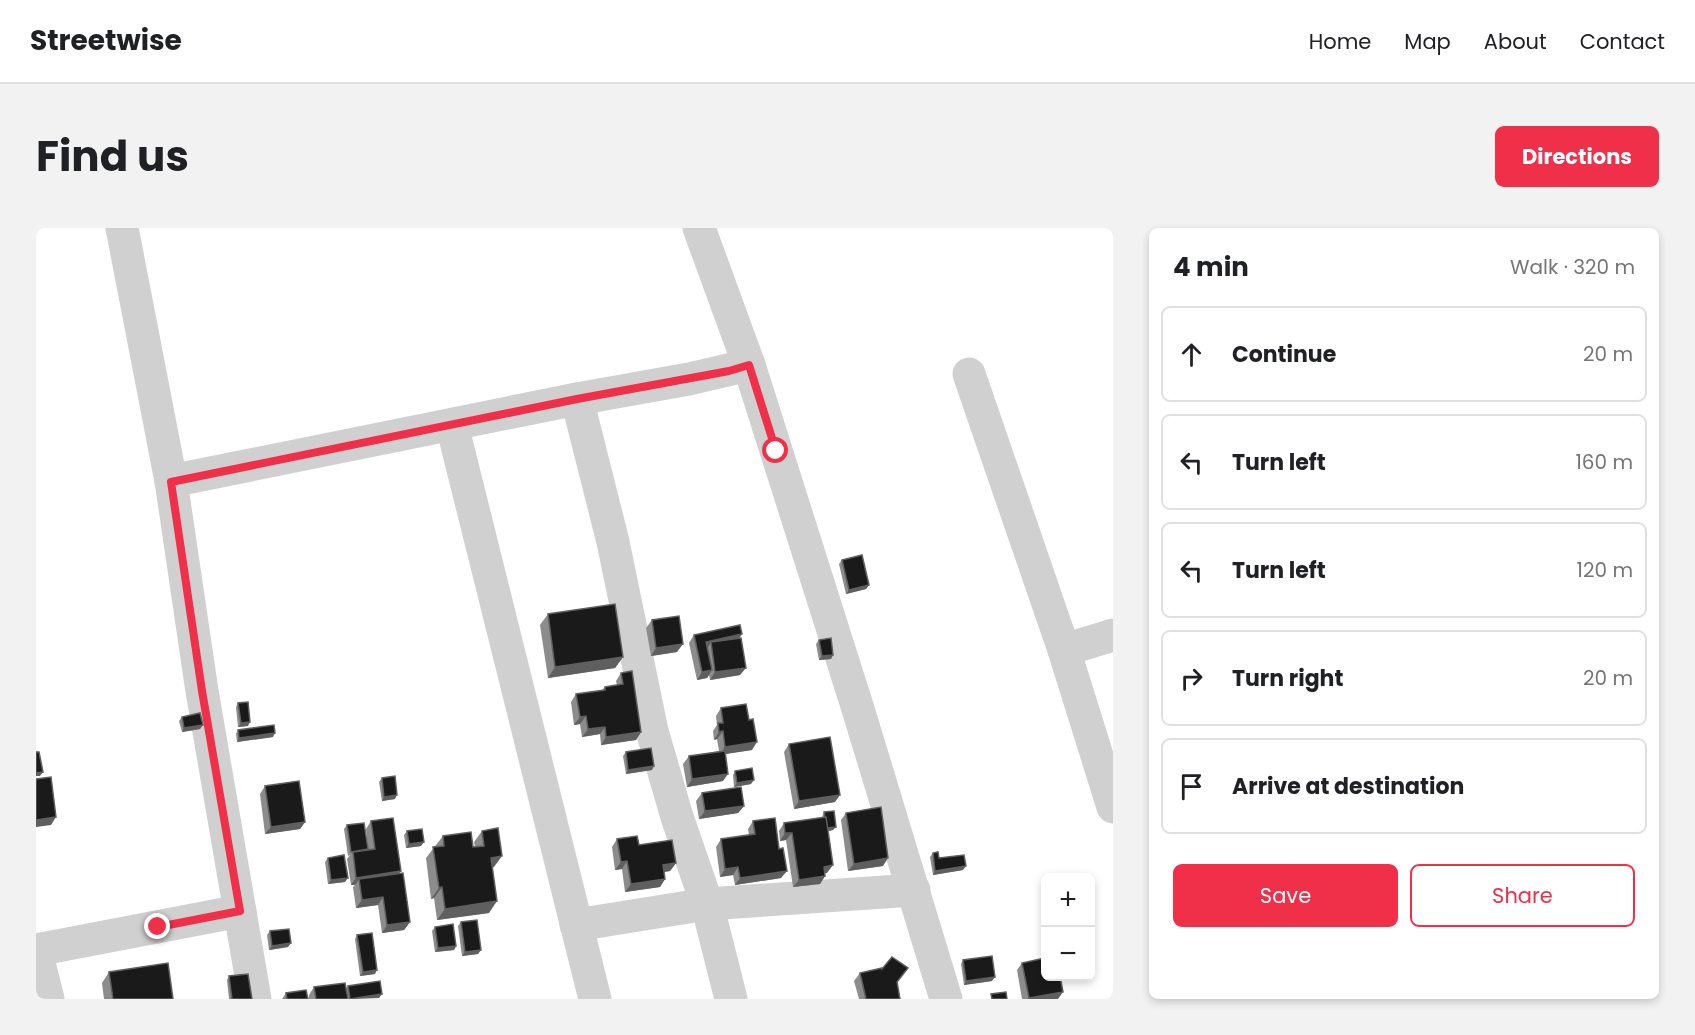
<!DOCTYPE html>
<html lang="en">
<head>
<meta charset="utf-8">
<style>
  :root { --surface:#fff; --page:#f2f2f2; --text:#202124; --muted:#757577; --line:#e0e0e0; --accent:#f02f49 }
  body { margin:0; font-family:Poppins,sans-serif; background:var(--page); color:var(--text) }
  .controls { position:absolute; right:18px; bottom:18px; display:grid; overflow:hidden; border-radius:9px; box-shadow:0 3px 9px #0003 }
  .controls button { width:54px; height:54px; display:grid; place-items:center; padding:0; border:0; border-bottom:2px solid var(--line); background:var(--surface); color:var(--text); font:30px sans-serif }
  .stop { position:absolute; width:18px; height:18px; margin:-14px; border:4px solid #f02f49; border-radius:50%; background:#fff }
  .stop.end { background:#f02f49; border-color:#fff; box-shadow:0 2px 6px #0008 }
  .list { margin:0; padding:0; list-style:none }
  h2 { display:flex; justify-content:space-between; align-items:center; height:78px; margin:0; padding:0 24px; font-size:26px }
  h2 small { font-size:20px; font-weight:400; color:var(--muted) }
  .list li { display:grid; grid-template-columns:39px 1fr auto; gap:18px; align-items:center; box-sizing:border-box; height:96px; margin:0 12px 12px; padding:0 12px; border:2px solid var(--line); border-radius:9px }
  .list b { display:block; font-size:22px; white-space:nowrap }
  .list em { font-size:20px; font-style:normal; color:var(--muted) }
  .actions { display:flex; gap:12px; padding:18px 24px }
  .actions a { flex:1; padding:14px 0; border:2px solid var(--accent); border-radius:9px; text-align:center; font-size:21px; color:var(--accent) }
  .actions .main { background:var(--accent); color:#fff }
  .icon { flex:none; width:33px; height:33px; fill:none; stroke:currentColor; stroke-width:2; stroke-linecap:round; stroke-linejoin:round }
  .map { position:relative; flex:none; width:1077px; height:771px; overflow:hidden; border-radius:9px }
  header { display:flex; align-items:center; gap:36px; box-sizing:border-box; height:84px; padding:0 30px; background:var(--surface); border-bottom:2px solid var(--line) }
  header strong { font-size:28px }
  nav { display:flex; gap:33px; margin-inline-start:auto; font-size:21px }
  .intro { display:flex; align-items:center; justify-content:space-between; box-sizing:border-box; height:144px; padding:0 36px }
  h1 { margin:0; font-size:42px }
  .button { padding:15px 27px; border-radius:9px; background:var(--accent); color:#fff; font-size:21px; font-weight:700 }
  main { display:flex; gap:36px; padding:0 36px }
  aside { flex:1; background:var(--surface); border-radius:9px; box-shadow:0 3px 9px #0003 }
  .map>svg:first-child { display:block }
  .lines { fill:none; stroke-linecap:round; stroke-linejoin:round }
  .minor { stroke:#d0d0d0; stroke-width:33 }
  .wall { fill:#8c8c8c }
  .shaded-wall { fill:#5f5f5f }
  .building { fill:#1a1a1a; stroke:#5f5f5f; stroke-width:1.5 }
  .route { stroke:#f02f49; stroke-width:8 }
</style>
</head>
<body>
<header>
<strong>Streetwise</strong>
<nav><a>Home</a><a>Map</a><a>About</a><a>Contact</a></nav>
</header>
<div class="intro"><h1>Find us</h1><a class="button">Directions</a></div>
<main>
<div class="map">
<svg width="1077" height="771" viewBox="0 0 1077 771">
  <rect width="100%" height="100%" fill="#fff"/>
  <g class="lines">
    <g class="minor">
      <polyline points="86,0 135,253 166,463 219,771"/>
      <polyline points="663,0 713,137"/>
      <polyline points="933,146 1028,422 1077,579"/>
      <polyline points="541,171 577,314 616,503 641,589 671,676 695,771"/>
      <polyline points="416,197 559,771"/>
      <polyline points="135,253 541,171 653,151 713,137 822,481 910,771"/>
      <polyline points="1028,422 1077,407"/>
      <polyline points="540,697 671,676 878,662"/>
      <polyline points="0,722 204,683"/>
      <polyline points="0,723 12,771"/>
    </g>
  </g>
  <g class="wall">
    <polygon points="806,332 833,357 830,361 810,366 803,336"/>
    <polygon points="512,386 587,429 579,440 512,450 504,397"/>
    <polygon points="616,392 641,424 615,428 610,400"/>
    <polygon points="706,406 703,410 704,447 674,452 673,447 671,450 661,452 653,415 658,407"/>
    <polygon points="783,412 797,427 795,431 783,432 780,416"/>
    <polygon points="585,445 605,504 600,512 565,517 564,506 546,509 544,496 538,497 535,474 540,466 566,462 569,459 581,457 580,453"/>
    <polygon points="202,475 212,498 202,499 200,479"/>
    <polygon points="685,480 716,522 689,526 687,553 651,559 647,536 653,528 683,523 681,511 678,512 677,503 681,497 680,488"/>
    <polygon points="146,489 164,501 146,504 143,493"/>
    <polygon points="202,502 237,509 201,514 200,506"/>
    <polygon points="753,516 799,574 758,581 748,524"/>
    <polygon points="590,524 616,542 590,546 587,528"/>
    <polygon points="699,543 715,556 698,559 697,547"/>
    <polygon points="346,550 359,571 346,573 343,554"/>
    <polygon points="229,558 269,594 264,601 229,606 224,566"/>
    <polygon points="666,565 708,578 702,585 663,591 660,573"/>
    <polygon points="788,584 797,602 792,603 791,645 789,645 789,648 784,656 757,659 750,612 744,613 743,603 748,595 786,589"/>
    <polygon points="810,585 847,638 812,643 805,592"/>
    <polygon points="335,593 363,646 374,694 368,702 346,705 342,677 320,680 317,659 319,657 315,657 311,631 314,627 312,628 308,601 311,597 332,621 330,601"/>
    <polygon points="717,593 745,650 699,657 697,647 684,649 680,619 685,611 713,607 712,601"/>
    <polygon points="371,603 385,618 370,620 368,607"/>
    <polygon points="446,603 458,639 456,640 453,685 401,692 398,670 395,671 390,630 407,608 437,619 439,619 438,614"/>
    <polygon points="581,611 640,635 634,643 628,644 629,651 624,659 589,664 586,641 579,642 576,619"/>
    <polygon points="897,625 903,630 927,642 897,647 894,629"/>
    <polygon points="292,630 309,654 292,656 289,634"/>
    <polygon points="425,694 442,726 426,728 422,698"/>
    <polygon points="399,699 420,718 418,722 399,724 396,703"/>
    <polygon points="234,703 252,719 233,722 231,707"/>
    <polygon points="321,707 339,746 324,748 319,711"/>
    <polygon points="927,732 956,753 928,757 925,736"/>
    <polygon points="986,735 1010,748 1022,771 986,771 981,742"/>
    <polygon points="73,744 137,771 68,771 66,755"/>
    <polygon points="824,745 861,754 864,771 823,771 818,753"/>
    <polygon points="193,748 216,771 193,771 191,752"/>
    <polygon points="312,758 343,770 273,771 273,767 278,759 310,761"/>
    <polygon points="250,765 272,771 246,771"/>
  </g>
  <g class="shaded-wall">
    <polygon points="833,357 830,361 810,366 813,362"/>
    <polygon points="706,406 701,414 675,414 671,421 670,414"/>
    <polygon points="647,416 641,424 615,428 620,420"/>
    <polygon points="797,427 795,431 783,432 786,428"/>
    <polygon points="587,429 579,440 512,450 519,439"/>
    <polygon points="710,440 704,447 674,452 679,444"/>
    <polygon points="676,442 671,450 661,452 666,444"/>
    <polygon points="550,488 544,496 538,497 544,489"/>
    <polygon points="214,494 212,498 202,499 205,495"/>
    <polygon points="167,497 164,501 146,504 148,500"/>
    <polygon points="569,499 564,506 546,509 552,501"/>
    <polygon points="687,503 681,511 678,512 683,504"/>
    <polygon points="605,504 600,512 565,517 570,509"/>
    <polygon points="239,505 237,509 201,514 203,510"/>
    <polygon points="721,514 716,522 683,527 689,519"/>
    <polygon points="618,538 616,542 590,546 592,542"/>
    <polygon points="7,544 4,548 0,548 0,545"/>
    <polygon points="692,546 687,553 651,559 656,551"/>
    <polygon points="718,552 715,556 698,559 701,555"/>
    <polygon points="361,567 359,571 346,573 348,569"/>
    <polygon points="804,567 799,574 758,581 763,573"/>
    <polygon points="708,578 702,585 663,591 669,583"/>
    <polygon points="20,589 15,597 0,599 0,592"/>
    <polygon points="269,594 264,601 229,606 235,599"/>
    <polygon points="800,599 797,602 788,604 791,600"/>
    <polygon points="749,605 756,605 750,612 744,613"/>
    <polygon points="388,614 385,618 370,620 373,616"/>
    <polygon points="466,628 458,639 447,641 455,630"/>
    <polygon points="852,630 847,638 812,643 818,636"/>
    <polygon points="591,633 586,641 579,642 585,634"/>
    <polygon points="640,635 634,643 622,645 627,637"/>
    <polygon points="797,637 791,645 782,646 788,639"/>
    <polygon points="930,638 927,642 897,647 899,643"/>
    <polygon points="702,639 697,647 684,649 689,641"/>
    <polygon points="365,643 359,651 323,651 319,657 315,657 320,650"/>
    <polygon points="751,643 745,650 699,657 704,650"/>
    <polygon points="789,648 784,656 757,659 763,652"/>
    <polygon points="312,650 309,654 292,656 295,652"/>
    <polygon points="629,651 624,659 589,664 595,656"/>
    <polygon points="406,659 398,670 395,671 403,660"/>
    <polygon points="347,669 342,677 320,680 326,672"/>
    <polygon points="461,673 453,685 401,692 409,681"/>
    <polygon points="374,694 368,702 346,705 351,697"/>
    <polygon points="255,715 252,719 233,722 236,718"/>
    <polygon points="420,718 418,722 399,724 402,720"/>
    <polygon points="445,722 442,726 426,728 429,724"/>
    <polygon points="341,742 339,746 324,748 327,744"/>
    <polygon points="959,749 956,753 928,757 930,753"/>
    <polygon points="1027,764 1022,771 992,771 993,770"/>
    <polygon points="346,766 343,770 314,771"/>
  </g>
  <g class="building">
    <polygon points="826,327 833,357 813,362 806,332"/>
    <polygon points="579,376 587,429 519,439 512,386"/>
    <polygon points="643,388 647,416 620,420 616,392"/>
    <polygon points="704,397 706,406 670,414 676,442 666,444 658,407"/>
    <polygon points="705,410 710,440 679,444 675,414"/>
    <polygon points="795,410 797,427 786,428 783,412"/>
    <polygon points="596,443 605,504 570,509 569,499 552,501 550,488 544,489 540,466 569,462 569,459 587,456 585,445"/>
    <polygon points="212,474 214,494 205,495 202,475"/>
    <polygon points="710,476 713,492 717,491 721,514 689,519 687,503 683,504 682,495 687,495 685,480"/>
    <polygon points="164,485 167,497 148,500 146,489"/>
    <polygon points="238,497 239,505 203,510 202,502"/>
    <polygon points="794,509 804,567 763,573 753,516"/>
    <polygon points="615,520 618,538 592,542 590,524"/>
    <polygon points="689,523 692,546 656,551 653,528"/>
    <polygon points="0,524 3,524 7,544 0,545"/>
    <polygon points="716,540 718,552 701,555 699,543"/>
    <polygon points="359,548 361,567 348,569 346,550"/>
    <polygon points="15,549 20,589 0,592 0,551"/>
    <polygon points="263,553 269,594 235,599 229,558"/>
    <polygon points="705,559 708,578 669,583 666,565"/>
    <polygon points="845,579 852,630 818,636 810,585"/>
    <polygon points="798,583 800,599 791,600 788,584"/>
    <polygon points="790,589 797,637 788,639 789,648 763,652 756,605 749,605 748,595"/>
    <polygon points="357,590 365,643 320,650 317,624 339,621 335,593"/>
    <polygon points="739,590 743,621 747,620 751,643 704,650 702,639 689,641 685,611 719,606 717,593"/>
    <polygon points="328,595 332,621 315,624 311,597"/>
    <polygon points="462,600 466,628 455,630 461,673 409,681 406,659 403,660 397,619 408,618 407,608 435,604 437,619 448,618 446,603"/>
    <polygon points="386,601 388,614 373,616 371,603"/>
    <polygon points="601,608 603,617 636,612 640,635 627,637 629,651 595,656 591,633 585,634 581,611"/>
    <polygon points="902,624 903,630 928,627 930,638 899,643 897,625"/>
    <polygon points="308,627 312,650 295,652 292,630"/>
    <polygon points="367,645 374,694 351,697 347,669 326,672 323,651"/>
    <polygon points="441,692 445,722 429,724 425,694"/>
    <polygon points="417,696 420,718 402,720 399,699"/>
    <polygon points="253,701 255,715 236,718 234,703"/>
    <polygon points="336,705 341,742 327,744 321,707"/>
    <polygon points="956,728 959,749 930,753 927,732"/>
    <polygon points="856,729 872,740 861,754 864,771 830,771 824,745 846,740 846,741"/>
    <polygon points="1009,730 1010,748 1024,748 1027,764 993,770 986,735"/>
    <polygon points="132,735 137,771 77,771 73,744"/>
    <polygon points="212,746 216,771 196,771 193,748"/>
    <polygon points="344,753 346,766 314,771 312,758"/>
    <polygon points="309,755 312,771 280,771 278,759"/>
    <polygon points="270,762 272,771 251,771 250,765"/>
    <polygon points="970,764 971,771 956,771 955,766"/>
  </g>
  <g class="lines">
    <polyline class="route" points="122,699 204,683 166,463 135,254 541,171 693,143 713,137 740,223"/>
  </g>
</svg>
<div class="controls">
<button>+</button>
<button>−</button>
</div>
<div class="stop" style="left:740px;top:223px"></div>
<div class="stop end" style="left:122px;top:699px"></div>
</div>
<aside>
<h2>4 min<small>Walk · 320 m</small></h2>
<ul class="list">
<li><svg class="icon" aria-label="ahead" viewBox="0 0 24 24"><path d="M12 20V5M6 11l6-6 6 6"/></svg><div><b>Continue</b></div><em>20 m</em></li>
<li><svg class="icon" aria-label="left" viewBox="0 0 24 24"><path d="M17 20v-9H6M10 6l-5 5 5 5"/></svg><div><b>Turn left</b></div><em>160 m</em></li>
<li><svg class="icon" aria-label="left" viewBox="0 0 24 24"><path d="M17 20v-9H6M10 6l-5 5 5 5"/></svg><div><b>Turn left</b></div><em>120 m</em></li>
<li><svg class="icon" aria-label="right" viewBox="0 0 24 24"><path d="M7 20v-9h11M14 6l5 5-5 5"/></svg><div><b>Turn right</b></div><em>20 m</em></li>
<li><svg class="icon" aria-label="arrive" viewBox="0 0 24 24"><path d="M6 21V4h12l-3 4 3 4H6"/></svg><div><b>Arrive at destination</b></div></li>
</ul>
<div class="actions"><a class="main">Save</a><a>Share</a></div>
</aside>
</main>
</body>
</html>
